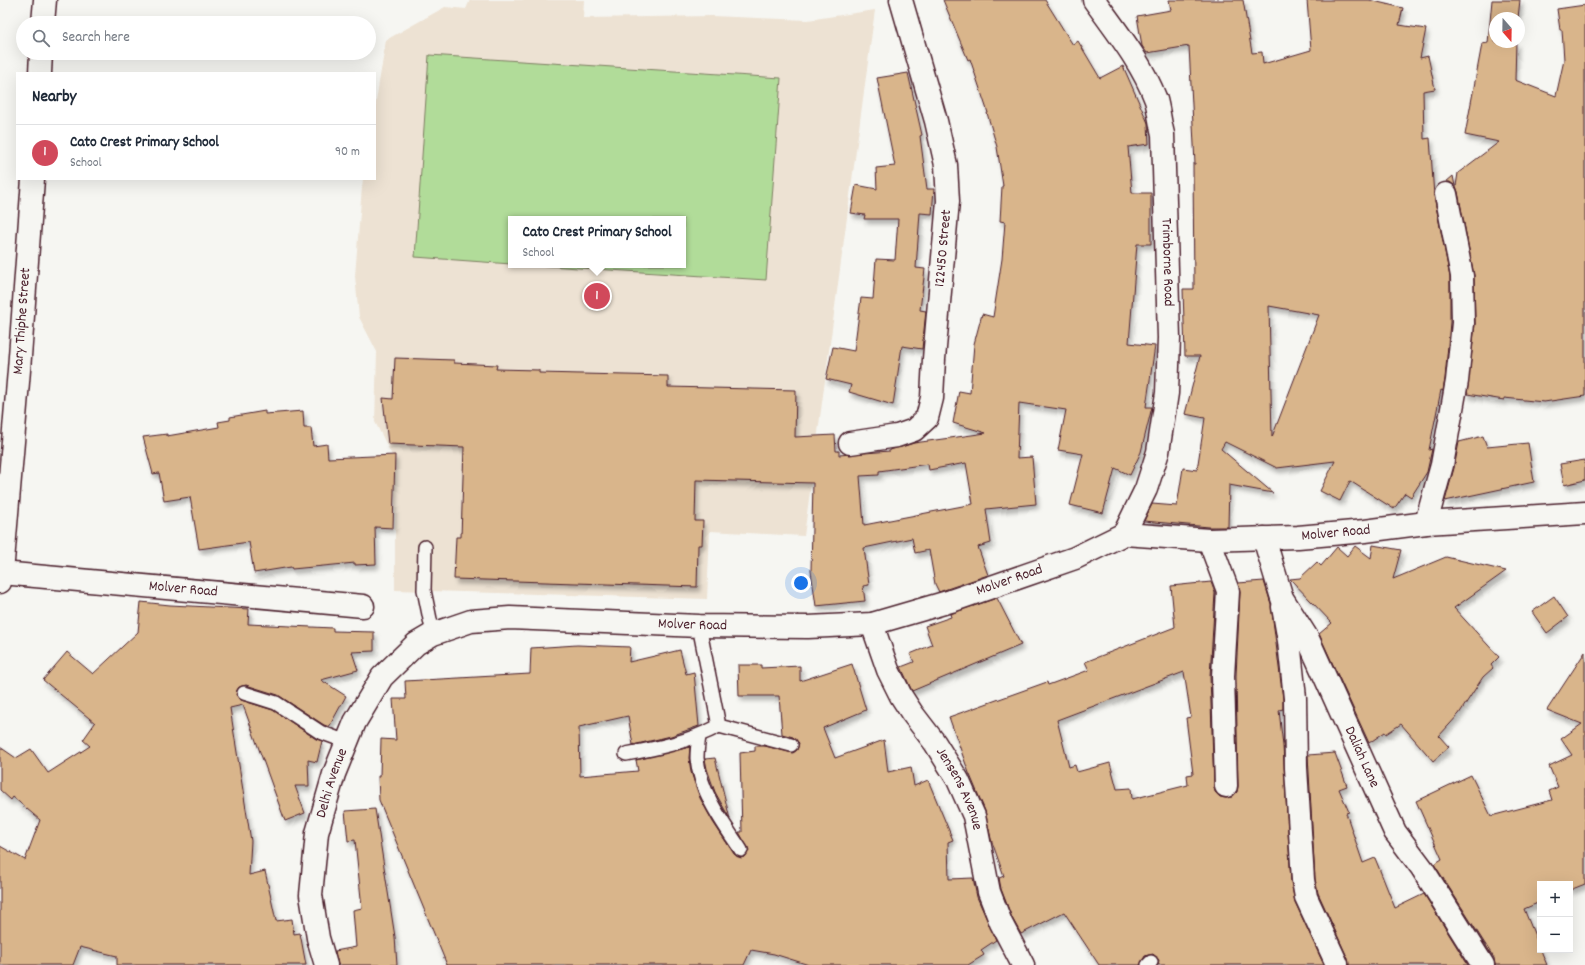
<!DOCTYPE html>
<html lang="en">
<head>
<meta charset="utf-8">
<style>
  :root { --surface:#fff; --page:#f6f6f7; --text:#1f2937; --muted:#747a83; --line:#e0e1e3; --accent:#d1495b }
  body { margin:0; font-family:Dekko,sans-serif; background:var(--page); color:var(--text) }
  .controls { position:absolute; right:12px; bottom:12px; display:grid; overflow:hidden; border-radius:0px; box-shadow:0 4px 16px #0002 }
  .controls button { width:36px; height:36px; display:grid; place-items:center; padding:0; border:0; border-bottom:1px solid var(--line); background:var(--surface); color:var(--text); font:20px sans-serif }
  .compass { position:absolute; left:1489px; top:12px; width:36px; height:36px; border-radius:50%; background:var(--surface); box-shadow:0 4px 16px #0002; rotate:160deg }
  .you { position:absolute; left:801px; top:583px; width:14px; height:14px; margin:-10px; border:3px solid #fff; border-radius:50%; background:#1a73e8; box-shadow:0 0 0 6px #1a73e833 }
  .badge { display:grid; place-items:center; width:26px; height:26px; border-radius:50%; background:var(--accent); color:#fff; font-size:13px; font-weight:700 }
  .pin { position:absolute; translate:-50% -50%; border:2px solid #fff; box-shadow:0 1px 4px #0006 }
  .popup { position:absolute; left:508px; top:216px; width:178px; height:52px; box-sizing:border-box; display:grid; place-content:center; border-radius:0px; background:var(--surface); filter:drop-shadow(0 1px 3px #0005); font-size:13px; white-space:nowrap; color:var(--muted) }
  .popup b { font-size:15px; color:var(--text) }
  .popup::after { content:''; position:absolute; left:50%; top:100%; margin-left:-8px; border:8px solid transparent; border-top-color:var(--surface) }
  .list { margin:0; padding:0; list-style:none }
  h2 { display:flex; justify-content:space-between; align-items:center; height:52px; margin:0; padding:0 16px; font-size:17px }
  h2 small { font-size:13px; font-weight:400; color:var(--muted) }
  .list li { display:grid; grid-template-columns:26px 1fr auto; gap:12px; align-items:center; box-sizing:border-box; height:56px; padding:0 16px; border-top:1px solid var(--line) }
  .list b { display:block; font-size:15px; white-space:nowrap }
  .list p { margin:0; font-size:13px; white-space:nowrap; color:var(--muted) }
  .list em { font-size:13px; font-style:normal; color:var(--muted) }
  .icon { flex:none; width:22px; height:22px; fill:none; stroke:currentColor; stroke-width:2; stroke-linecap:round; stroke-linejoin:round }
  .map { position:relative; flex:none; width:1585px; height:965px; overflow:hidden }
  .search { position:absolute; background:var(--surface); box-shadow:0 4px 16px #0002; left:16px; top:16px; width:360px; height:44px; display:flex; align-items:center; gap:10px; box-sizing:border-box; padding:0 14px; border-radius:22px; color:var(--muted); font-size:15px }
  .panel { position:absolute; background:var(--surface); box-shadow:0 4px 16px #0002; left:16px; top:72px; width:360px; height:108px; border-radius:0px }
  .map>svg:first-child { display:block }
  .built { fill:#ede2d3; fill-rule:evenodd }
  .green { fill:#b1dc99; stroke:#7e7e62 }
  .building { fill:#d9b58b; stroke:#4a1f2b; fill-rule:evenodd; filter:url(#shadow) }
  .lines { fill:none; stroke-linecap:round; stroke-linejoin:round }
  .lane-casing { stroke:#4a1f2b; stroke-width:16 }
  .street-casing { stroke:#4a1f2b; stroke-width:25 }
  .secondary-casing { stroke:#4a1f2b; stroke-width:25 }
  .lane { stroke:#f6f6f2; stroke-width:13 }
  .street { stroke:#f6f6f2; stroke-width:22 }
  .secondary { stroke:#f6f6f2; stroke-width:22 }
  .labels { text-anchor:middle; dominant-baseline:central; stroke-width:3; stroke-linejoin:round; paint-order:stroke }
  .street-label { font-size:15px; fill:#4a1f2b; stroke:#f6f6f2 }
</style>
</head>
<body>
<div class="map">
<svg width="1585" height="965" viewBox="0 0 1585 965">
  <defs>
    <filter id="shadow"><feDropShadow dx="2.5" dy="4.5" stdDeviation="2" flood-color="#0004"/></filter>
  </defs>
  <rect width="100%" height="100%" fill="#f6f6f2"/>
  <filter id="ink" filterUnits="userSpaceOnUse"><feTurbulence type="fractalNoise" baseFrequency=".025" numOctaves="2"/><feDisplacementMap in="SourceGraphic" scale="8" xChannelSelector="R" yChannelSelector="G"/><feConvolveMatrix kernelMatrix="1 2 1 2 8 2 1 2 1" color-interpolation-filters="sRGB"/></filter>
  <g filter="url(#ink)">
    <path class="built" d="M470,0H584L583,18L712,16L808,20L875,10L804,536L710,531L707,599L395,590V461L375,422L377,352L359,317L355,276L362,187L363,179H375V107L386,40L445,7L466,9ZM511,219H683V265H511Z"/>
    <polygon class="green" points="429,55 781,78 766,280 532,265 683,265 683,219 511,219 511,264 415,257"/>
    <g class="building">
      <path d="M943,0H1045L1073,45L1078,41L1100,78L1123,66L1148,123L1149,144L1128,147L1132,193H1151V244H1137L1129,343L1155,346L1146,407H1152L1141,452L1130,475L1115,468L1103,513L1070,505L1083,454L1058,450L1066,410L1019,403L1017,458L1032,457L1036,504L986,509L991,543L978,547L988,575L947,589L939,592L935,584L929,550L915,553L912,538L864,548L869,585L863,586L865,601L816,606L811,571L813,483L696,480L695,521H703L702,545H698L697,587L454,579L456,537H461L464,447L388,444L383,398L393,399L395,358L454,360V363L497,365L496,369L539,370V373L668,376V387L796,390L795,437L835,435L836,451H839V455L890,451V450L914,443L986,433L953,423L959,391L970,393L974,344L982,314L993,317L1002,259L1005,222L1000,221L1002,186H1003L997,147L987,113H988L970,59L968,60ZM966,463L973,504L864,525L860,476L879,475V471L928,464L929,470Z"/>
      <path d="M1169,0H1243L1252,53L1262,52L1263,64L1311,50L1307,0H1369L1403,8L1399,25L1426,29L1420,58L1428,56L1435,89L1423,91L1424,139L1430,138L1434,196L1450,277V322L1445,379L1443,391L1441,390L1429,450L1432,449L1427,472L1411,497L1405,493L1394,509L1350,481L1340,501L1320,491L1335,461L1277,468L1225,442L1221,449L1273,493L1229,485L1228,527H1209L1144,521L1152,504L1177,506L1183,468L1197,470L1205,418L1185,414L1200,356H1185L1183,289H1194L1193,164H1195L1189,46L1147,53L1142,46L1137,16L1171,10ZM1269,306L1319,315L1272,437Z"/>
      <polygon points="1492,0 1520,0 1518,18 1495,18 1495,42 1516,42 1515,80 1556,96 1564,60 1562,30 1560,30 1557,9 1585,5 1585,396 1544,402 1504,398 1504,400 1467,394 1475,324 1474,276 1458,192 1456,186 1458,173 1499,142 1465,135 1482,44 1488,43"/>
      <polygon points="908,73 922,135 920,136 927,189 934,189 932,214 920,213 916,268 925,269 920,310 926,311 922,349 902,346 893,405 849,392 851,385 826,379 833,347 854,351 861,298 873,299 876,259 895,260 898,219 864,219 865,215 851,213 856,185 877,189 876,168 895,166 877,78"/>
      <polygon points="1453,176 1455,186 1450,182 1446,182"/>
      <polygon points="265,411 265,414 303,411 304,428 311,428 313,446 327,444 328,458 395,455 393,528 375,527 376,564 355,565 355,563 292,569 291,567 254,573 249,542 199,549 190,497 164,501 159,473 153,474 143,437 167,434 167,436 219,427 218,422 230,420 230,417"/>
      <polygon points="1483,436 1487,447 1528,443 1534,482 1445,501 1454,468 1459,442"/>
      <polygon points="1585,460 1585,480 1564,485 1560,464"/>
      <polygon points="1373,545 1401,550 1393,579 1446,557 1506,571 1454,608 1499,657 1491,665 1493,668 1483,677 1459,714 1439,736 1449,747 1433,761 1401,724 1386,734 1385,732 1369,743 1319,634 1332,623 1290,579 1300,578 1317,562 1321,566 1337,547 1347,556 1355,546 1371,558"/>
      <path d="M1264,581L1271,604L1283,699V709L1279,710L1283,746L1291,882L1295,902L1324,965H1158L1159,960L1153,954L1145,956L1140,965H1099L1064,912L1021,934L1012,918L1001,889L999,878L1004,876L991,839L985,811L970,775L969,773L949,717L1047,682L1048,685L1089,670L1085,662L1175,627L1171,586L1211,582L1215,593L1210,676L1214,786L1215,792L1220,797L1226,798L1232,797L1237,792L1238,786L1236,676L1240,592L1238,583ZM1184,672L1191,717L1186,718L1193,774L1187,775L1188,785L1132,799L1131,788L1117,789L1110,763L1077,772L1075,765L1069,767L1057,720Z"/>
      <polygon points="1554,596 1568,617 1547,633 1532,612"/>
      <polygon points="997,598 1021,645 912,691 901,667 914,662 910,654 932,645 925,626 951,617 950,614"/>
      <polygon points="141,602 170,605 249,609 248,624 333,628 333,631 374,632 374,651 352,652 358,670 321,680 346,696 329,727 324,725 278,695 246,685 239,687 237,690 236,695 241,700 273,710 316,739 322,741 317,762 308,760 309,786 295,786 305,813 285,821 243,705 230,708 251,841 249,875 265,871 276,921 292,919 294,934 300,933 306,965 117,965 117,956 80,947 73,965 0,965 0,846 25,860 40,820 13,797 11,800 0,790 0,747 16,758 31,749 48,773 90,746 83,740 95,723 43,680 67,652 93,674 138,632"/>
      <polygon points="577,645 630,647 629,662 680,650 686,674 694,672 699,726 671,736 633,745 628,716 579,727 580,776 638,771 636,760 690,747 689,758 691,772 700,798 713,822 734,854 741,858 746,856 749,850 739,832 742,832 740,753 755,751 755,746 765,746 793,753 797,750 799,743 793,737 782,734 779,696 739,696 738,665 761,665 761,668 800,666 800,681 852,664 866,710 823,728 835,758 884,740 888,772 911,767 914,786 928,780 953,840 948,842 949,879 973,878 977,897 996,940 981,950 984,955 968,965 809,965 774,954 751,950 744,965 447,965 379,800 378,776 380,776 381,739 396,740 393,699 406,699 405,681 530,674 531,648"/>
      <polygon points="1585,652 1585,884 1570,890 1570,884 1540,884 1540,902 1524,909 1547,965 1495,965 1494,958 1434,864 1442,859 1416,801 1471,775 1491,816 1552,800 1549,791 1558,787 1549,766 1572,755 1561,739 1582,724 1547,710"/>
      <polygon points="1335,753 1347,786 1339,789 1349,812 1346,813 1363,863 1375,858 1395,908 1424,894 1468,965 1349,965 1348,959 1318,893 1315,879 1308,755"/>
      <polygon points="715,758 730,819 715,792 707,769 705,759"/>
      <polygon points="375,809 395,937 397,965 338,965 335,951 356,947 353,910 362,908 355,840 348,841 345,811"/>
    </g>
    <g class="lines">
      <defs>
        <g id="lane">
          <polyline points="425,547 424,590 433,634"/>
          <polyline points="699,626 719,726 791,745"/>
          <polyline points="244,693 276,703 320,732 347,742"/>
          <path d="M699,736C698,743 697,751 697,758C700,792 723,823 741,850"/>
          <path d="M626,754C659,748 688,742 719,726"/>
          <polyline points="1148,965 1151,962"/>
        </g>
        <g id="street">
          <path id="s1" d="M1094,0C1117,32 1142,63 1156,100C1159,111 1160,123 1163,134L1169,338L1167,393L1158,452L1146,489L1124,534"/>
          <path id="s2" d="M850,443L897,436L914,430L927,418L932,398L934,359L948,201L946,165L936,121L901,0"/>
          <polyline points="1426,523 1442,465 1457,381 1463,323 1462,276 1446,194"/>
          <path id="s3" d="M1264,538L1282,598L1308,639L1395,832L1422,868L1483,965"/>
          <polyline points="1209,540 1228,591 1223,676 1226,786"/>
          <path id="s4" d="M2,573L363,606"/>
          <polyline points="1283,607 1289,641 1295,698 1296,768 1303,880 1306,897 1337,964"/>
          <path id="s5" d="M872,624L888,670L901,696L912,713L935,743L958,780L974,816L989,892L1001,923L1023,965"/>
          <path id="s6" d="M326,965L318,938L311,895L317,833L334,774L355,722L382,677L416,644L433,634L471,621L510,618L699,626L808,627L872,624L951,601L1075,558L1124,534L1209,540L1298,537L1365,531L1426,523L1585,513"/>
        </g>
        <g id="secondary">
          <polyline points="43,23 45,0"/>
          <polyline points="40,73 41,53"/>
          <path id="s7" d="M0,582L2,573L19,370L33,179"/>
        </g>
      </defs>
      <use href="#lane" class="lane-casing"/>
      <use href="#street" class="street-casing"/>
      <use href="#secondary" class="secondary-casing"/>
      <use href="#lane" class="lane"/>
      <use href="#street" class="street"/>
      <use href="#secondary" class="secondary"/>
    </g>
  </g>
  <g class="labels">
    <g class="street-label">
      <text stroke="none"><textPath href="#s2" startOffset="254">122450 Street</textPath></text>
      <text stroke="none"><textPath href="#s1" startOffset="281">Trimborne Road</textPath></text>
      <text stroke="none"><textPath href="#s7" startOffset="262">Mary Thiphe Street</textPath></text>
      <text stroke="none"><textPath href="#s6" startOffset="1293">Molver Road</textPath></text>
      <text stroke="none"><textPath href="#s6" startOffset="957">Molver Road</textPath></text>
      <text stroke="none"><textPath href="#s4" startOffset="182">Molver Road</textPath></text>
      <text stroke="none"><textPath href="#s6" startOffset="633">Molver Road</textPath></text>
      <text stroke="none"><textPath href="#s3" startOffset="241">Daliah Lane</textPath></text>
      <text stroke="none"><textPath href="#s6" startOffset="186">Delhi Avenue</textPath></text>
      <text stroke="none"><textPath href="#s5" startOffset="188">Jensens Avenue</textPath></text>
    </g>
  </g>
</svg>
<div class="controls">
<button>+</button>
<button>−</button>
</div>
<svg class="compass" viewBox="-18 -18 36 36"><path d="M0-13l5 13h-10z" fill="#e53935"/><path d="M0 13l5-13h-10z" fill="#747a83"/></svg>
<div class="you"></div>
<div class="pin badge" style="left:597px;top:296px">1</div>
<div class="popup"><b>Cato Crest Primary School</b>School</div>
<div class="search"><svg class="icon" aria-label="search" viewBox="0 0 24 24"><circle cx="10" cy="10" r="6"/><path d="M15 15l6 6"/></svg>Search here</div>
<section class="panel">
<h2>Nearby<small></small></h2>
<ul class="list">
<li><span class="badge">1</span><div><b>Cato Crest Primary School</b><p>School</p></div><em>90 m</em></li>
</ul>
</section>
</div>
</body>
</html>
